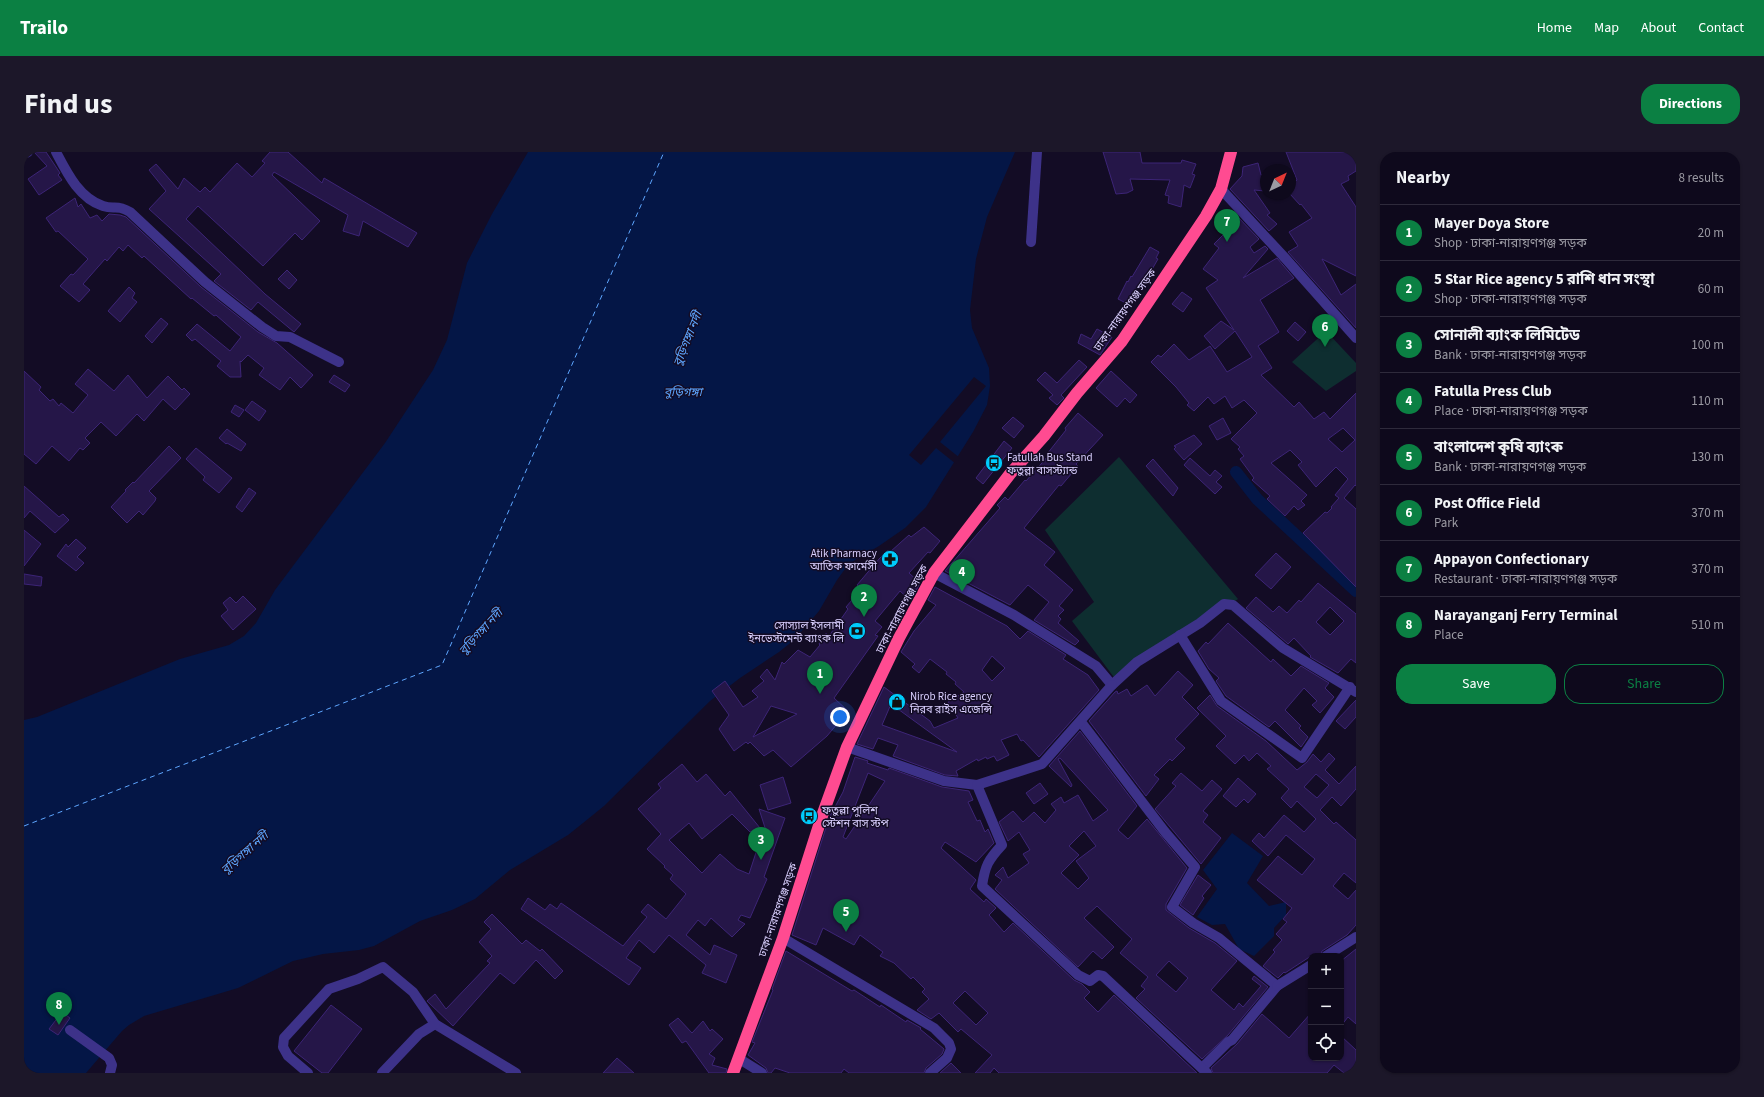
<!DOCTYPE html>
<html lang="en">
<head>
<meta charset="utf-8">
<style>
  :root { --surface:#0e091c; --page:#1c1729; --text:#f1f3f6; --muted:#9b9aa3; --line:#2e2a3b; --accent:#0b8043 }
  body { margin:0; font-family:"Source Sans 3","Noto Sans Bengali",sans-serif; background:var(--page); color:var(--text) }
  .controls { position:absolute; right:12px; bottom:12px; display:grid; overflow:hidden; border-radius:8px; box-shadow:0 1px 3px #0004 }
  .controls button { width:36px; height:36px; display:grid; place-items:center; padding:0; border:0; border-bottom:1px solid var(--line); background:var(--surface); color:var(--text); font:20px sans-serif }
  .compass { position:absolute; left:1236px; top:12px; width:36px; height:36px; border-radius:50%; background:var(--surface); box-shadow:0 1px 3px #0004; rotate:43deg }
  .you { position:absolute; left:816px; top:565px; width:14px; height:14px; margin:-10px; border:3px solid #fff; border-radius:50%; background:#1a73e8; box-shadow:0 0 0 6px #1a73e833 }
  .badge { display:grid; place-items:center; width:26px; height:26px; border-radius:50%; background:var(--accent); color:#fff; font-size:13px; font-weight:700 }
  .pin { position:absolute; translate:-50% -33px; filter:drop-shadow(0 1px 2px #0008) }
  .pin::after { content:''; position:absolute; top:21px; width:14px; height:12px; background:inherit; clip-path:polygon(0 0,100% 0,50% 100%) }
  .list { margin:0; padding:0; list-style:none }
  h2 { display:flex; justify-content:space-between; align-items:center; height:52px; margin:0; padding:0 16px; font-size:17px }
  h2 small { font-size:13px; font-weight:400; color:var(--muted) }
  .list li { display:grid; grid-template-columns:26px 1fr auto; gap:12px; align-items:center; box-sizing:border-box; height:56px; padding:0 16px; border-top:1px solid var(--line) }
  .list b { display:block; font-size:15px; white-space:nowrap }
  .list p { margin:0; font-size:13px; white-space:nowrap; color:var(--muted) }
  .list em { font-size:13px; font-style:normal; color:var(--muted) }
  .actions { display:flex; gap:8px; padding:12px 16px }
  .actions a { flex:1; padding:9px 0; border:1px solid var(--accent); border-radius:16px; text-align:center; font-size:14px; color:var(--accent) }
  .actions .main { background:var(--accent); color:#fff }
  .icon { flex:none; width:22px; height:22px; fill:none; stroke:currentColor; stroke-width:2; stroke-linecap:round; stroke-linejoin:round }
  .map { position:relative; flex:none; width:1332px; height:921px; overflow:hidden; border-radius:16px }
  header { display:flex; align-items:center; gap:24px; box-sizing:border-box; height:56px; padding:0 20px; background:var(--accent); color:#fff }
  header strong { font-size:19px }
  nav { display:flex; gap:22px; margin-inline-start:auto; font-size:14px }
  .intro { display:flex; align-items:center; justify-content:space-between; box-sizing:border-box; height:96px; padding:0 24px }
  h1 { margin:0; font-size:28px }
  .button { padding:10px 18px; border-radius:16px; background:var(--accent); color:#fff; font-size:14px; font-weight:700 }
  main { display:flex; gap:24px; padding:0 24px }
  aside { flex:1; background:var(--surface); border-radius:16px; box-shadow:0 1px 3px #0004 }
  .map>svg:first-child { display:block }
  .green { fill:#0e2e30 }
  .water { fill:#041646 }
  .pier { fill:#130c25 }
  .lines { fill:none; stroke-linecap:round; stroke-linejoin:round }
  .canal { stroke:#041646; stroke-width:12 }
  .ferry { stroke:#5ea6ff; stroke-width:1; stroke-dasharray:5 4; stroke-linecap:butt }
  .building { fill:#251648; stroke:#3d2577; fill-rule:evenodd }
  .minor { stroke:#3d3289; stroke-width:10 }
  .highway { stroke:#ff4b91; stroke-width:12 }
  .labels { text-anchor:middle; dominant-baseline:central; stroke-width:3; stroke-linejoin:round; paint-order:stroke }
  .street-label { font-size:11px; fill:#dad0ff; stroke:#130c25 }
  .poi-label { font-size:11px; fill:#dad0ff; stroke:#130c25; text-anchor:start }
  .water-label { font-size:12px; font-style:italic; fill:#5ea6ff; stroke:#130c25 }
</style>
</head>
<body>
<header>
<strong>Trailo</strong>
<nav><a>Home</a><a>Map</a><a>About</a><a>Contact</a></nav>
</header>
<div class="intro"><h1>Find us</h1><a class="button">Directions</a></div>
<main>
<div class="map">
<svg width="1332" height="921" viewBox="0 0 1332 921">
  <rect width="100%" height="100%" fill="#130c25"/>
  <g class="green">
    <polygon points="1302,179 1332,211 1332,219 1302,239 1268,210"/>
    <polygon points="1095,305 1214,447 1092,528 1048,469 1070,450 1021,378"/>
  </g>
  <g class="water">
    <polygon points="504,0 991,0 963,65 952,107 946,158 948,176 965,216 966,234 963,253 949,280 902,355 881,376 855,394 831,408 821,417 813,428 795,459 770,488 755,500 716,526 686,549 580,654 559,671 544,683 486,718 451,747 428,758 396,769 350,794 335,798 299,802 269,809 214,836 120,864 105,873 98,879 62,921 0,921 0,568 13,565 156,507 205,493 220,484 232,471 251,438 361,291 409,218 423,188 443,111 468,62"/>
    <polygon points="1208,681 1239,704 1223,731 1245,754 1262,750 1262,763 1250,776 1250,784 1230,804 1215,797 1201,772 1188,773 1173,765 1193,737 1179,718"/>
  </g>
  <polygon class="pier" points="950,225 962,234 916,290 936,306 932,312 912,296 897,313 885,303"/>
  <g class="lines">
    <polyline class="canal" points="1212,320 1233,347 1332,439"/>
    <polyline class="ferry" points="0,674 418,513 640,0"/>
  </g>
  <g class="building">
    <polygon points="10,0 22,0 36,21 34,23 38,28 15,43 4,27 23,14"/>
    <polygon points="246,0 264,0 298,31 300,26 393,81 384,95 339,69 335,84 319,79 324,63 250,20 248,23 296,69 278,88 271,81 239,114 174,54 162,67 241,142 277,172 270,180 234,150 227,158 190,129 197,122 125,57 142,39 125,18 132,12 154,37 160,26 176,40 181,35 186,40 213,11 228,25 241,11 238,9"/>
    <polygon points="1079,0 1116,0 1118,11 1157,11 1158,8 1172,12 1168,22 1171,23 1166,36 1160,33 1157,55 1144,51 1145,44 1141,43 1146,28 1106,27 1109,38 1103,41 1092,42"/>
    <polygon points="1262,0 1332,0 1332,19 1324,24 1325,28 1317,32 1332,55 1332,124 1298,107 1317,143 1332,132 1332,176 1264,100 1274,94 1265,80 1288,66 1277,52 1276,53 1266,42 1266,34 1273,28"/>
    <polygon points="1234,11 1237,23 1242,24 1241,39 1230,38 1246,61 1243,63 1253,72 1245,79 1206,37 1218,24 1219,15"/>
    <polygon points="51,46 54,55 57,52 66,66 73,63 78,69 85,62 96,63 102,65 177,135 234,180 253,191 289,223 277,236 266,225 256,238 235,223 240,216 224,203 217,210 216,209 217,225 206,225 193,214 197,209 171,187 168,189 162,183 173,172 206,199 217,185 192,163 190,164 168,146 167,147 120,104 118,106 104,93 99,99 95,95 83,109 81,107 59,132 66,138 55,150 36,134 47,122 49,123 64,107 34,79 32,80 22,66"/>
    <path d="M1213,64L1235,87L1226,95L1230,101L1241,94L1244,97L1219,126L1253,106L1270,126L1236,148L1255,180L1234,194L1248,216L1237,223L1270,255L1275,250L1290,267L1300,260L1306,267L1332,241V334L1331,333L1320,346L1332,357V435L1279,381L1301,360L1303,361L1308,356L1307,355L1315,346L1311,343L1324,327L1312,315L1292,335L1274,313L1278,310L1266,298L1247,311L1283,343L1277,349L1281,353L1274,358L1270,354L1261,364L1243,347L1246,344L1228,328L1230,326L1216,307L1220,304L1214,297L1216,295L1207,287L1233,261L1220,248L1208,256L1201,244L1190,252L1184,245L1170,259L1163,253L1165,251L1152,235L1127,210L1134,203L1137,205L1150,192L1165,208L1186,194L1203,220L1228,205L1211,179L1191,197L1180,184L1197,169L1210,178L1182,136L1194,128L1179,117L1195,96L1190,92L1204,78ZM1319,276L1331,288L1318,300L1304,287Z"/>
    <polygon points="1126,95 1135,100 1132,106 1134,107 1123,126 1120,124 1104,152 1094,147 1103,129 1104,130 1107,124 1108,125"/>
    <polygon points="263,118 273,128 265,137 254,127"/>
    <polygon points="105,135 111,141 108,146 113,150 96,170 84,159"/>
    <polygon points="1158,140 1168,147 1159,160 1148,152"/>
    <polygon points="137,166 144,172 128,191 121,184"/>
    <polygon points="1271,170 1282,180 1274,189 1263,179"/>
    <polygon points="1073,177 1088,185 1076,203 1054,191 1057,182 1067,187"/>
    <polygon points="1055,208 1063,215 1037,243 1040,246 1033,253 1025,246 1029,243 1013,228 1021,220 1033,231"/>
    <polygon points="64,217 90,239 104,223 123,246 144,224 158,238 160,236 166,242 151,258 139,247 120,269 113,262 92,284 77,270 61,286 66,291 59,298 56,296 45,309 28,294 12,312 0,302 0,219 17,235 15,238 26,249 29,247 35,254 37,251 49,261 64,243 51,232"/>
    <polygon points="1087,219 1113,243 1106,251 1101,246 1093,255 1072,236"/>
    <polygon points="310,223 326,233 321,240 305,230"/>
    <polygon points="228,249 242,259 235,269 221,258"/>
    <polygon points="211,253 220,258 215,265 207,260"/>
    <polygon points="1054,261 1079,283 1052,312 1054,314 1037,334 1035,333 1000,376 1031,400 1020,413 1049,438 1035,454 1040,458 1034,464 1037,467 1034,471 1055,489 1051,493 1010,468 1025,450 1004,433 986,453 921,419 976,356 973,353 981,345 984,348 1001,328 1002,329 1025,303 1023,302 1042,278 1041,276"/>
    <polygon points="989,265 1000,274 990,286 978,276"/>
    <polygon points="1199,266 1207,281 1193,288 1185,274"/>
    <polygon points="203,277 222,292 217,299 203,291 202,292 195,286"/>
    <polygon points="1170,283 1178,292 1160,308 1150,297 1152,295 1150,294"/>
    <polygon points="980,289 988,296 959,332 952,326"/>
    <polygon points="145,294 157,306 125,339 132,346 131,349 119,363 115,359 103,371 87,355 102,339 101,338 109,330 110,331"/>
    <polygon points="172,296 208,326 195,341 179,328 181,325 162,307"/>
    <polygon points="1166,306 1186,324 1191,318 1198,324 1192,330 1198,335 1191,342 1160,313"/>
    <polygon points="1129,307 1154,336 1149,344 1122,314"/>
    <polygon points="0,334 35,365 39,362 45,368 31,381 6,359 0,366"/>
    <polygon points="225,336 232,341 218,360 212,355"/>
    <path d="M900,375L916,389L906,401L904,400L885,421L896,431L888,446L886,448L876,439L851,469L858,475L851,483L854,484L810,546L824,559L803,584L767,615L749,598L740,604L726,590L724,592L722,590L710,599L695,577L705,563L688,539L701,529L719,555L734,545L728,539L740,529L736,525L743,517L751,528L758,510L760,512L774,498L786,505L796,493L795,492L802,481L805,484L824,457L822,455L828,448L827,447L836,436L833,433L855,407L864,398L866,400L885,383L887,385ZM747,554L773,562L729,585Z"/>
    <polygon points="0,378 17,392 0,414"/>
    <polygon points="52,387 62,396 53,405 60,411 52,419 33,404 42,392 44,395"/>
    <polygon points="1252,401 1267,415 1247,437 1231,423"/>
    <polygon points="0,422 18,425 17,434 0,432"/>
    <path d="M1294,431L1332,462V511L1327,507L1314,521L1286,505L1287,504L1270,486L1264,492L1263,491L1222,456L1232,445L1249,460L1255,454L1263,461L1275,448L1277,450ZM1306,455L1320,469L1306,483L1292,470Z"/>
    <path d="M911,435L983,474L996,487L1004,479L1042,503L1039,507L1064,523L1075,538L1015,605L999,588L997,589L993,582L977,588L985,603L973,609L970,604L963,607L962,605L954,609L953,607L932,619L934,624L921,623L869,604L874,593L854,586L849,597L833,592L860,535L906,569L910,576L934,566L924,550L940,540L931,532L932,530L922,522L923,520L906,507L895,521L888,515L891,512L877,500L890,479L912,453L904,448ZM968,504L981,516L968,529L958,518ZM867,552L933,600L858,573Z"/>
    <polygon points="219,444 232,457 209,478 197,464 204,458 199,451 206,445 212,451"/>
    <polygon points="1204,471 1247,510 1249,507 1267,524 1277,514 1305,531 1301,536 1310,545 1296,561 1288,553 1293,549 1280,536 1261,558 1277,574 1275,576 1284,585 1277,595 1251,569 1245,575 1202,544 1192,529 1195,526 1185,517 1174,499 1182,490 1184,492"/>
    <polygon points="1154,519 1169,533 1158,545 1175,562 1151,587 1161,596 1148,609 1146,607 1130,623 1135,627 1122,644 1065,569 1091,540 1093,539 1094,542 1103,537 1107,544 1123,533 1131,544"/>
    <path d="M1186,543L1193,554L1242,589L1273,618L1283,610L1289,602L1297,610L1305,601L1311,607L1301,618L1315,632L1332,614V637L1317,654L1308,645L1296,658L1310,672L1312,670L1332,688V731L1320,721L1309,734L1324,747L1332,738V773L1323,783L1298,799L1296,804H1287L1261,821L1260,820L1254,826L1239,814L1251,800L1249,798L1258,788L1252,782L1263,770L1259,767L1268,756L1233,728L1254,704L1278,723L1291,707L1262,683L1244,704L1228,689L1235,681L1240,686L1260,663L1280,680L1292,667L1273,649L1267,656L1257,646L1265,637L1243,617L1247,614L1233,601L1225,609L1220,603L1211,612L1192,594L1202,584L1173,556ZM1292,622L1305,633L1293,646L1280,635Z"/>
    <polygon points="1332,548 1332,565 1321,577 1312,569"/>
    <path d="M1056,579L1113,654L1094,678L1104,687L1123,667L1163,716L1142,752V758L1165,776L1191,791L1213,809L1187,838L1210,858L1215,851L1219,855L1237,834L1228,827L1230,824L1244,835L1204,883L1178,907L1112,846L1121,837L1117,834L1124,825L1096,801L1108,787L1073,754L1060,766L1090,795L1078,807L1069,799L1054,815L971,737L978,728L971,723L979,715L984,726L1005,711L999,702L1006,698L995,680L984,689L975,670L989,659L999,670L1010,660L1021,671L1032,658L1027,652L1037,645L1040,651L1054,643L1069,669L1084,658L1036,606L1034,607L1048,633L1047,635L1025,614ZM1060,679L1072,694L1052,709L1065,726L1054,737L1037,721L1055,703L1045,694ZM1145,809L1164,826L1152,840L1132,823Z"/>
    <path d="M831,605L844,609L843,611L864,618L865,616L918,635L945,639L949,648L944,650L953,669L956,668L961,680L964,677L970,691L952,710L921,690L917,696L952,728L946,737L960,750L962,747L972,756L965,763L980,780L989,771L1050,828L1058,832L1066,840L1060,846L1074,860L1090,843L1173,921H975L970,916L966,921H951L968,903L937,877L934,880L915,861L907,867L893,858L905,847L898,840L901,837L889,825L887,827L870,811L856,804L859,800L836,783L830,793L799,776L792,793L768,783L805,666L819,640ZM844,621L861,629L822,687L819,685ZM941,839L964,861L952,873L929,851Z"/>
    <polygon points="658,612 673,630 682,622 701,644 706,639 736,676 726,680 708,662 678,687 665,671 645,688 678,721 696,702 713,717 725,722 739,679 744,685 735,657 761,666 740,725 743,727 726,766 717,763 714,768 721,772 708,785 687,766 681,774 674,768 662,783 686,803 690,793 713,803 702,831 678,821 682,813 645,783 630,801 615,788 602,806 617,816 605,833 497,757 504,746 521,758 526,752 533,757 537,751 599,794 623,765 617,760 624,752 642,767 662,742 646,727 649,723 640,715 641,714 623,697 637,682 614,657 637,636 634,632"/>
    <polygon points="1157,621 1178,639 1188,628 1198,637 1179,659 1184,663 1179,670 1197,686 1177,712 1131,657 1152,634 1148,631"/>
    <polygon points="759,625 767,651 744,658 736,633"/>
    <polygon points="1214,626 1232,642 1224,651 1220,647 1212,655 1199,644"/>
    <polygon points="1016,631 1024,642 1010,652 1002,641"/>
    <polygon points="1174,723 1187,733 1178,744 1180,746 1169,763 1156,753"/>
    <polygon points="468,762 498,792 502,788 516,799 518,797 539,819 531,827 512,808 490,832 476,821 429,874 403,849 411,842 422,857 466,811 463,809 468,804 455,790 467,777 460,770"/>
    <polygon points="1332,797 1332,872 1324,865 1317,874 1317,809"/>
    <polygon points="762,799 828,839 830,838 856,855 857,853 882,870 883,868 897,876 896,877 920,897 918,902 902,916 900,921 825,921 820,917 817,921 766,921 751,916 747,921 744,921 742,916 724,903 731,891 728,890 749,838 748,837"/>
    <polygon points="307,853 338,877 304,921 298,921 270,899"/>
    <polygon points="38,860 46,866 34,883 25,877"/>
    <polygon points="1287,861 1287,906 1317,906 1317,884 1332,898 1332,918 1329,921 1320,921 1310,913 1303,921 1189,921 1187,916 1213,892 1238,862 1265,886"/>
    <polygon points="654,866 668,881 679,869 686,879 688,877 699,887 685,902 691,906 688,913 703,917 702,921 685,921 662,889 658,891 645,873"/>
    <polygon points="593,906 610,921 579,921"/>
    <polygon points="927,911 937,921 916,921"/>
  </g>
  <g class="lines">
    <g class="minor">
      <path d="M32,0C43,21 55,46 79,54C91,58 92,52 106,60L181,130L238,175L252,184L266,185L315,210"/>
      <polyline points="0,2 4,0"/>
      <polyline points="1197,37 1261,106 1332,186"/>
      <polyline points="1007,90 1013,0"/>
      <polyline points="910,421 990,463 1072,514 1088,533 1113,510 1176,471 1200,452 1209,453 1259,496 1332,540"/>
      <polyline points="1156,483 1197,549 1278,606 1326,535"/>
      <polyline points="1057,570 1141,680 1171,715 1148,755 1169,771 1195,786 1253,834 1208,888 1204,890 1178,916"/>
      <path d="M823,595L920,629L953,633L978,693C964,708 961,714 958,734L1054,823L1066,829L1074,823L1079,824L1183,921"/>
      <polyline points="953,633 1018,612 1088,533"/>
      <polyline points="759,786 910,876 925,891 927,897 923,906 906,921"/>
      <polyline points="1302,804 1332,785"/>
      <polyline points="1253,834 1287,813"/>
      <polyline points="46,878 85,906 88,913 86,921"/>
      <polyline points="714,906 738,921"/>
      <polyline points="284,921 264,904 259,895 260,886 305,837 334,827 359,815 389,840 411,872 492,921"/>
      <polyline points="358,921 395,882 411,872"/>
    </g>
    <polyline class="highway" points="709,921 759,786 798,664 823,595 875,486 910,421 986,322 1020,284 1053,241 1098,189 1182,64 1197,37 1207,0"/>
  </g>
  <defs>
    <symbol id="bus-disc" viewBox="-11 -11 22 22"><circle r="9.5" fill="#00cbfb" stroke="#130c25"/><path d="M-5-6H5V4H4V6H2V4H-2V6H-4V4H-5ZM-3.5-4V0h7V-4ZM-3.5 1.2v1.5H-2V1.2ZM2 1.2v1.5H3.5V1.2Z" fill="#111"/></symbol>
    <symbol id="pharmacy-disc" viewBox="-11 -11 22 22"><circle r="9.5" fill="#00cbfb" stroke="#130c25"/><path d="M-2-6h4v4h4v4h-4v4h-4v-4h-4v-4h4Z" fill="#111"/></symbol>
    <symbol id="bank-disc" viewBox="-11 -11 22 22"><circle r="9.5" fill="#00cbfb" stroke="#130c25"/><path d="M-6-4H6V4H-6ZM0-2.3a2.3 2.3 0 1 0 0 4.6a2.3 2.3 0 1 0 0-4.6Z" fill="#111"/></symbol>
    <symbol id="shop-disc" viewBox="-11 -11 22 22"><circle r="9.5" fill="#00cbfb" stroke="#130c25"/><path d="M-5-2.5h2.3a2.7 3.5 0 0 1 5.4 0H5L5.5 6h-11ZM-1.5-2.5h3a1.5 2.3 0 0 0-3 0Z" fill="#111"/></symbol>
  </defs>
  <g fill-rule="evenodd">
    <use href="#bus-disc" x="960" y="301" width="20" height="20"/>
    <use href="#pharmacy-disc" x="856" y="397" width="20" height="20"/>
    <use href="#bank-disc" x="823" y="469" width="20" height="20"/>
    <use href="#shop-disc" x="863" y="540" width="20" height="20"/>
    <use href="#bus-disc" x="775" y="654" width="20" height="20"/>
  </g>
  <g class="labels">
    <g class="street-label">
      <text transform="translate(1101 158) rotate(-54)">ঢাকা-নারায়ণগঞ্জ সড়ক</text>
      <text transform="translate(878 457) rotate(-62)">ঢাকা-নারায়ণগঞ্জ সড়ক</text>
      <text transform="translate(754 758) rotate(-71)">ঢাকা-নারায়ণগঞ্জ সড়ক</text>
    </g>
    <g class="poi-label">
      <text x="983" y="305">Fatullah Bus Stand<tspan x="983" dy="13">ফতুল্লা বাসস্ট্যান্ড</tspan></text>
      <text x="853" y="401" text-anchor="end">Atik Pharmacy<tspan x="853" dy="13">আতিক ফার্মেসী</tspan></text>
      <text x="820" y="473" text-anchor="end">সোস্যাল ইসলামী<tspan x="820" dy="13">ইনভেস্টমেন্ট ব্যাংক লি</tspan></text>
      <text x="886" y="544">Nirob Rice agency<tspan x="886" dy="13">নিরব রাইস এজেন্সি</tspan></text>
      <text x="798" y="658">ফতুল্লা পুলিশ<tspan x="798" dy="13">স্টেশন বাস স্টপ</tspan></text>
    </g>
    <g class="water-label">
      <text transform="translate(664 187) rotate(-68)">বুড়িগঙ্গা নদী</text>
      <text x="659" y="240">বুড়িগঙ্গা</text>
      <text transform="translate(457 480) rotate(-47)">বুড়িগঙ্গা নদী</text>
      <text transform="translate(221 701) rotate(-41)">বুড়িগঙ্গা নদী</text>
    </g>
  </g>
</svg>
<div class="controls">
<button>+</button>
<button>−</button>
<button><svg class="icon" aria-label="locate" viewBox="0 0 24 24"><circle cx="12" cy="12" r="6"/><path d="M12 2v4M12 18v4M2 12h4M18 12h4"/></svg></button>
</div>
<svg class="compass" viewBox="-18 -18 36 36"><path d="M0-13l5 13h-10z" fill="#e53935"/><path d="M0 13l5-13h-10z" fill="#9b9aa3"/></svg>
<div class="you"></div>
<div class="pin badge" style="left:796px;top:542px">1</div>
<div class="pin badge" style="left:840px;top:465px">2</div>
<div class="pin badge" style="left:737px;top:708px">3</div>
<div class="pin badge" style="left:938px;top:440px">4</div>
<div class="pin badge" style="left:822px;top:780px">5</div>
<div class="pin badge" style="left:1301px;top:195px">6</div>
<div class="pin badge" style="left:1203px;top:90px">7</div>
<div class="pin badge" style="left:35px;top:873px">8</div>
</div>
<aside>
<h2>Nearby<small>8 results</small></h2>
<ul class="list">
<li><span class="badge">1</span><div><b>Mayer Doya Store</b><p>Shop · ঢাকা-নারায়ণগঞ্জ সড়ক</p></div><em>20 m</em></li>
<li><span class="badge">2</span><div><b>5 Star Rice agency 5 রাশি ধান সংস্থা</b><p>Shop · ঢাকা-নারায়ণগঞ্জ সড়ক</p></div><em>60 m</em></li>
<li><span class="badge">3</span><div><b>সোনালী ব্যাংক লিমিটেড</b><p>Bank · ঢাকা-নারায়ণগঞ্জ সড়ক</p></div><em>100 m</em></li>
<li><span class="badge">4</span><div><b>Fatulla Press Club</b><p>Place · ঢাকা-নারায়ণগঞ্জ সড়ক</p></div><em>110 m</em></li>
<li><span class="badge">5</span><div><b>বাংলাদেশ কৃষি ব্যাংক</b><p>Bank · ঢাকা-নারায়ণগঞ্জ সড়ক</p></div><em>130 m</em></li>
<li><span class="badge">6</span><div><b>Post Office Field</b><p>Park</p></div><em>370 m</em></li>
<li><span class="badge">7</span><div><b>Appayon Confectionary</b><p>Restaurant · ঢাকা-নারায়ণগঞ্জ সড়ক</p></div><em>370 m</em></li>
<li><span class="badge">8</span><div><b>Narayanganj Ferry Terminal</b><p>Place</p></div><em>510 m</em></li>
</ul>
<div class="actions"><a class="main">Save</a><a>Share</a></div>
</aside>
</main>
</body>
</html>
